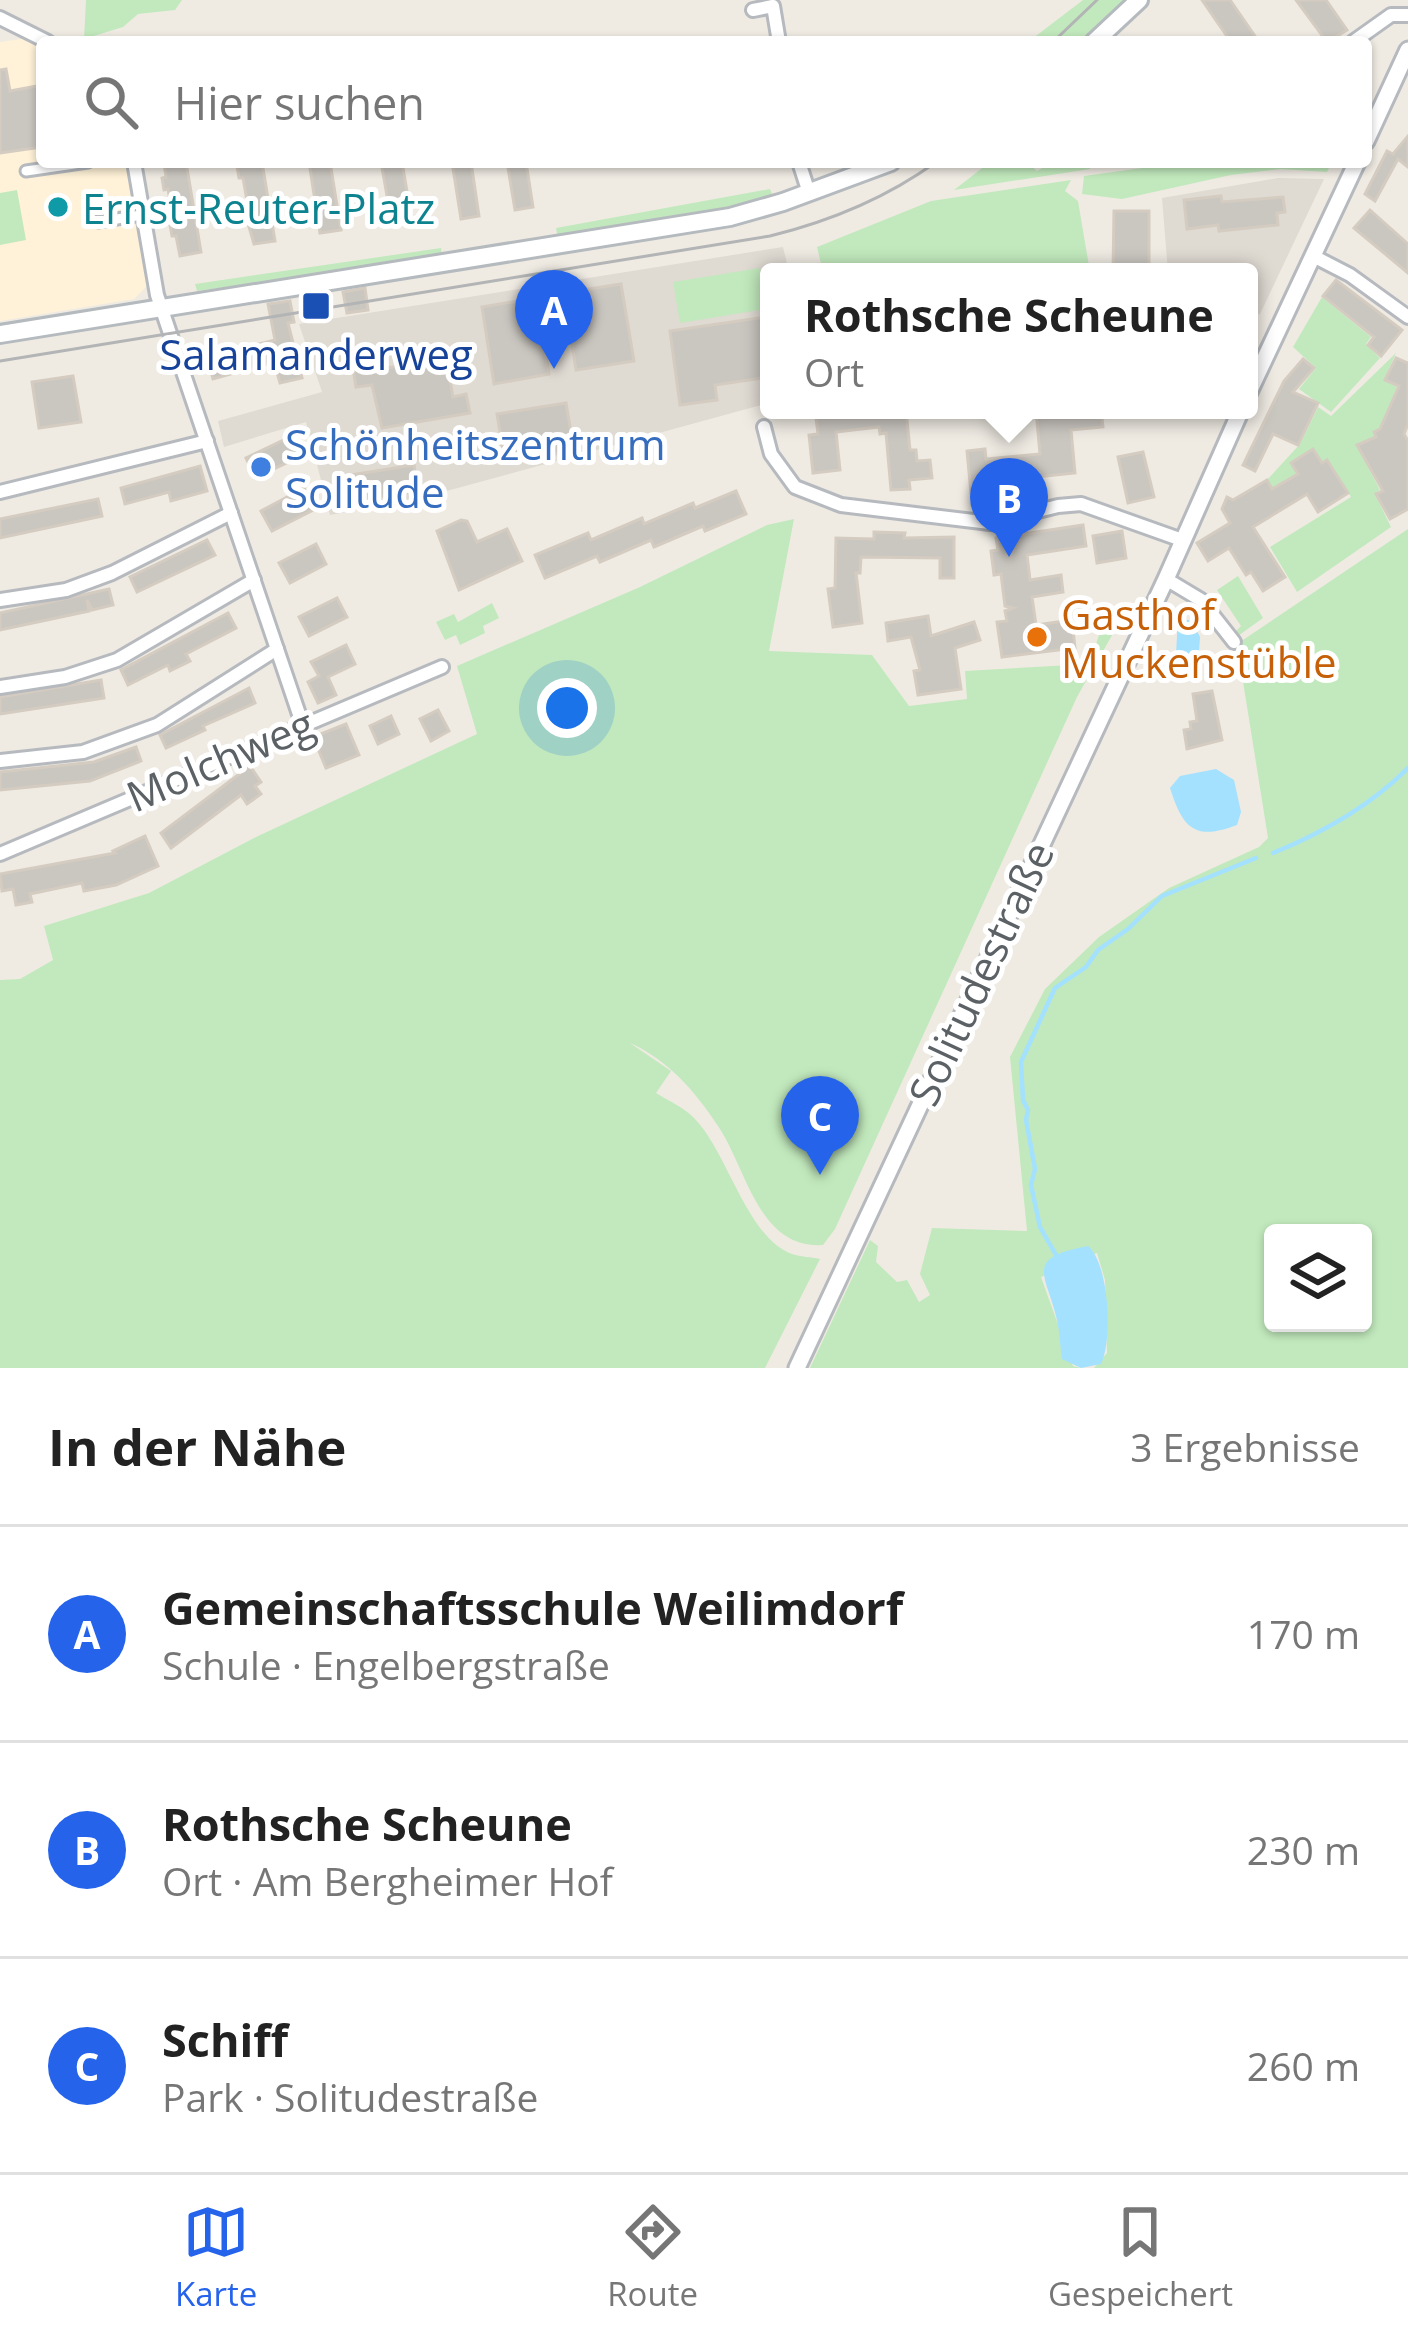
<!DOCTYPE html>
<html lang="de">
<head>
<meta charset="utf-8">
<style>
  :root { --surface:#fff; --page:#f6f6f6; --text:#222; --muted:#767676; --line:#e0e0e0; --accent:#2563eb }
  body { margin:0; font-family:"Open Sans",sans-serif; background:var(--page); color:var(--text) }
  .controls { position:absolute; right:36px; bottom:36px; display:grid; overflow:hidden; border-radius:12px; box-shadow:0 3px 9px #0004 }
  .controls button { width:108px; height:108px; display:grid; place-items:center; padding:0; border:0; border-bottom:3px solid var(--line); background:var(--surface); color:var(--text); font:60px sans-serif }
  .you { position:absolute; left:567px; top:708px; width:42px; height:42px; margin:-30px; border:9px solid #fff; border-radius:50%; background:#1a73e8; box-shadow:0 0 0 18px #1a73e833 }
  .badge { display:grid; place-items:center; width:78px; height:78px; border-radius:50%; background:var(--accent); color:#fff; font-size:39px; font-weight:700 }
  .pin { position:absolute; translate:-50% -99px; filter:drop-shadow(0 3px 6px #0008) }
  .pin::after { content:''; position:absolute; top:63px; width:42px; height:36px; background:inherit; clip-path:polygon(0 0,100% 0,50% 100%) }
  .popup { position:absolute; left:760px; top:263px; width:498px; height:156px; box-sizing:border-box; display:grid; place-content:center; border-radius:12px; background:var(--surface); filter:drop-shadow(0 3px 9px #0005); font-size:39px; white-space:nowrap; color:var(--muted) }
  .popup b { font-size:45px; color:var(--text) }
  .popup::after { content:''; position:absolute; left:50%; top:100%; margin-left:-24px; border:24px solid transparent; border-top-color:var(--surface) }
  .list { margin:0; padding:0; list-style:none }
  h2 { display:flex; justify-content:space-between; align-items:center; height:156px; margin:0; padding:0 48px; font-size:51px }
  h2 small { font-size:39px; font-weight:400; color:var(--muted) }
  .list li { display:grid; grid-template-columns:78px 1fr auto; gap:36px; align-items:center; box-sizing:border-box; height:216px; padding:0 48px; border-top:3px solid var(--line) }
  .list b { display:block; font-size:45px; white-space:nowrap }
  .list p { margin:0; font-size:39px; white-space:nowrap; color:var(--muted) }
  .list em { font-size:39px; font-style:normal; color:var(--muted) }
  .icon { flex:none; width:66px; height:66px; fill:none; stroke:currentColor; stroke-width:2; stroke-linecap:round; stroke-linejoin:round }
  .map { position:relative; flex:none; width:1408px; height:1368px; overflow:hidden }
  .search { position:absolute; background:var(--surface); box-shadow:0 3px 9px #0004; left:36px; right:36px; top:36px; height:132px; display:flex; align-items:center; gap:30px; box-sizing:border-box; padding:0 42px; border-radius:12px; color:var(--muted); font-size:45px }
  .sheet { height:804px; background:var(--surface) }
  nav { display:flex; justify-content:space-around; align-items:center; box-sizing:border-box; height:168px; border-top:3px solid var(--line); background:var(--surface); font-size:33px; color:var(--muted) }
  nav a { display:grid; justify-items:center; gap:6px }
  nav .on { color:var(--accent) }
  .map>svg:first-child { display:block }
  .commercial { fill:#fff2d8 }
  .education { fill:#dfdad2 }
  .green { fill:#c2e9bd; fill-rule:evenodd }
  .water { fill:#a3e1ff }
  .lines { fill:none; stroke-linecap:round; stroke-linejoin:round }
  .stream { stroke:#a3e1ff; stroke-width:4.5 }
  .building { fill:#cac6c0; stroke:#d5ccc1; stroke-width:3 }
  .pedestrian-casing { stroke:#b6babf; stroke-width:15 }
  .minor-casing { stroke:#b6babf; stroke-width:18 }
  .tertiary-casing { stroke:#b6babf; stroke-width:21 }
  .secondary-casing { stroke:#b5babf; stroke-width:22 }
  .pedestrian { stroke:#fff; stroke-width:9 }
  .minor { stroke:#fff; stroke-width:12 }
  .tertiary { stroke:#fff; stroke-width:15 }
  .secondary { stroke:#fff; stroke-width:16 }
  .tram { stroke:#b3b4b5; stroke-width:3 }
  .culture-dot { fill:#0f9aa8; stroke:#fff; stroke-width:4.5 }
  .transit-dot { fill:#1a4fb4; stroke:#fff; stroke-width:4.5 }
  .shop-dot { fill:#3f7fe0; stroke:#fff; stroke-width:4.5 }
  .food-dot { fill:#e8710a; stroke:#fff; stroke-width:4.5 }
  .labels { text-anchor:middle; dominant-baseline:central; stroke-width:10; stroke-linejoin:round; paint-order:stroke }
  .culture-label { font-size:42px; fill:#0d838f; stroke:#fff; text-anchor:start }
  .transit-label { font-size:42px; fill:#164399; stroke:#fff }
  .shop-label { font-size:42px; fill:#366cbe; stroke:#fff; text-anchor:start }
  .food-label { font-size:42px; fill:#c56008; stroke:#fff; text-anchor:start }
  .street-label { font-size:42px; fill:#5b6165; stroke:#fff }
</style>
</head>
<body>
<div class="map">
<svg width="1408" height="1368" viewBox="0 0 1408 1368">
  <rect width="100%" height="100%" fill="#efebe3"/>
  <polygon class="commercial" points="28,38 42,46 42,162 126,162 147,286 134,299 0,321 0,42"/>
  <g class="education">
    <polygon points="1278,178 1324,179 1260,314 1249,315 1249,272 1168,272 1162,198"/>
    <polygon points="783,247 789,272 769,272 769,403 421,498 330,515 306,422 224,447 218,421 322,392 299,324"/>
  </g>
  <g class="green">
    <polygon points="86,0 182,0 175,10 138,14 123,27 84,39"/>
    <polygon points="1083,0 1130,0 1085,42 1028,42"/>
    <polygon points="990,162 1027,162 1037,171 1052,162 1089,162 1090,169 954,190"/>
    <polygon points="1186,162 1332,162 1327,172 1281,169 1231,175 1122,199 1082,194 1084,176"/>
    <polygon points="1071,180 1065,191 1078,201 1090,272 823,272 817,247 931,201"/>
    <polygon points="770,189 773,196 725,210 558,239 556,228"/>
    <polygon points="17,190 26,240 0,245 0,193"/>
    <polygon points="441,248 442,257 197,291 195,284"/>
    <polygon points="760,268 766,309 680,323 673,282"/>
    <polygon points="1322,297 1371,337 1366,344 1380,358 1331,412 1299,389 1316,368 1293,347"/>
    <polygon points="1396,353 1384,380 1397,387 1380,429 1374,432 1376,437 1357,446 1380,490 1375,494 1391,527 1297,592 1270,547 1351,497 1327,460 1322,462 1313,449 1291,463 1297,474 1272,489 1267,480 1300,444 1318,407 1331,416"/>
    <path d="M794,519L769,651L872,655L909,706L967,699L965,671L1071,665L1070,659L1092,656L1100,632L1115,630L1077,697L835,1229L823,1245C758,1249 747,1169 718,1126C695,1091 668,1060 630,1043L671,1071L656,1093C669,1101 685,1108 695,1119C728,1153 747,1238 792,1254C801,1257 811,1257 820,1259L765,1368H0V980L20,979L53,960L44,926L149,893L256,837L477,734L457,666L640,587L767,525Z"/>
    <path d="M1408,529V1368H1094L1107,1353L1105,1280L1097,1253L1041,1277L1073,1366L1081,1368H810L870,1240L878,1246L876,1262L897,1282L907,1280L919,1302L930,1295L920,1274L932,1228L1027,1231L1010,1057L1045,989L1099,937L1169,888L1259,847L1268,838L1237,644ZM1273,1233H1363V1323H1273Z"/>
    <polygon points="1238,576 1263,618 1235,638 1232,635 1241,626 1217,590"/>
    <polygon points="492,603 499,618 483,626 485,633 460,645 456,635 445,640 436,622 454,614 458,622"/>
  </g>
  <g class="water">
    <polygon points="1178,618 1192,621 1200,637 1198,666 1189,673 1180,670 1176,654"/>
    <path d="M1216,769L1234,780L1241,812L1237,825C1195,841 1183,829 1170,788L1180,776Z"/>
    <path d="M1088,1246C1109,1263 1113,1340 1101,1364L1081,1368L1062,1359C1060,1346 1060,1333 1057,1320C1047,1275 1022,1258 1088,1246Z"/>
  </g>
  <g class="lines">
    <g class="stream">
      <path d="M1273,853C1322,833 1370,806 1408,768"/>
      <polyline points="1056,1255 1040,1227 1031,1185 1035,1169 1026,1120 1028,1110 1023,1100 1021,1062 1055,988 1086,967 1098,950 1128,929 1162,896 1256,858"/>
    </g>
  </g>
  <g class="building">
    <polygon points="1202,0 1230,0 1259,42 1231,42"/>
    <polygon points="1296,0 1326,0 1347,30 1327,42"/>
    <polygon points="6,69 10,91 42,85 42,147 0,153 0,70"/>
    <polygon points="1408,136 1408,167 1398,159 1375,201 1365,194 1387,151 1393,154"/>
    <polygon points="186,162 201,252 180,256 176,236 172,236 170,225 174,224 168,189 164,190 162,178 166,177 164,163"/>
    <polygon points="240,162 262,162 275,241 254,244 245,213 249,212 243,178 239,178 237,166"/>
    <polygon points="309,162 330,162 341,230 320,233"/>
    <polygon points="381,162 402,162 412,221 392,224"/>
    <polygon points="452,162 471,162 479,216 461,219"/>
    <polygon points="507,162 526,162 533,207 515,210"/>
    <polygon points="1221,196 1222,202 1283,197 1285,212 1277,213 1278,225 1219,231 1218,225 1187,229 1184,200"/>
    <polygon points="1370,210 1408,244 1408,273 1354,228"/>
    <polygon points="1114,211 1149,211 1149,272 1113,272"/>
    <polygon points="1336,280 1402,330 1381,356 1368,345 1374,337 1323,296"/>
    <polygon points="621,284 634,361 576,370 564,293"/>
    <polygon points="365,288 368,310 347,313 343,292"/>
    <polygon points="536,298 549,374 494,384 482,307"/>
    <polygon points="290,301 294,322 288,323 302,378 280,383 274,362 213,379 207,357 275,340 268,304"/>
    <polygon points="765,317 769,377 715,385 717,400 680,405 670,331"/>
    <polygon points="1396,358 1408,363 1408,424 1404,434 1408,441 1408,509 1390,519 1376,494 1383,491 1357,445 1376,437 1374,432 1380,429 1399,386 1385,380"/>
    <polygon points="446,359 453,397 466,394 470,413 382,428 372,385 356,387 353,368 379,364 380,369"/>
    <polygon points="1303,359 1314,368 1293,392 1318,403 1298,445 1273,434 1255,471 1243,465 1284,381"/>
    <polygon points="73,376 81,422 39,428 32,382"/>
    <polygon points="566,403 574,451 505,462 497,414"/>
    <polygon points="815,410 906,410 910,450 916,450 917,461 930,460 932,478 909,480 910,489 891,490 886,433 880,434 879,427 836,432 840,470 813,473 809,435 818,434"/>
    <polygon points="1036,410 1101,410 1103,427 1071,430 1075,473 1036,477 1037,487 971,493 967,451 985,449 986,459 1040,454"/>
    <polygon points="294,435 303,455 255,478 246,458"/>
    <polygon points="1313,449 1322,463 1327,460 1348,493 1318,512 1307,494 1253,527 1285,577 1263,591 1251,572 1246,575 1229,548 1208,561 1197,543 1230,523 1222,509 1227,497 1233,500 1267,480 1272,489 1298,474 1291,463"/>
    <polygon points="1143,452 1154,497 1128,503 1118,457"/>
    <polygon points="414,465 418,491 342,503 338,477"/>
    <polygon points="200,466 207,491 171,501 169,492 125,504 121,488"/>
    <polygon points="304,488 315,509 272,531 261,511"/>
    <polygon points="736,491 746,514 705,531 703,526 654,547 651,540 600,562 597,556 545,578 535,555 588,533 591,540 642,518 644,524 693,503 695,508"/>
    <polygon points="98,499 102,516 0,538 0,519"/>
    <polygon points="461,520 467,521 477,542 507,529 522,561 459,590 437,531"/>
    <polygon points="1083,525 1086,546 1027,555 1030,580 1061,575 1063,592 1032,597 1036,625 1072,620 1075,648 1002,657 997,622 1007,621 1005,611 1013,608 1005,606 1001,574 994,575 991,551 998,550 996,538"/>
    <polygon points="1122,531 1126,558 1097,563 1093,536"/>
    <polygon points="874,532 905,533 904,538 954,537 954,578 940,578 940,558 861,557 860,573 856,573 862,623 833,627 828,589 835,588 836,538 874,539"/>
    <polygon points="207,540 215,555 137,592 130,577"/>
    <polygon points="316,544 326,564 290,583 279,563"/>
    <polygon points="109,589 113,605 92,610 87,600 89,611 0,630 0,613"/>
    <polygon points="337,598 347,617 309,636 299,617"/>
    <polygon points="228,613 236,628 186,654 190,661 170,671 168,665 128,685 121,670"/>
    <polygon points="928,616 931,636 974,622 980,640 955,648 961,689 918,695 914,671 920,670 911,637 888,641 886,623"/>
    <polygon points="346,645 355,664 328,677 336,695 318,703 308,682 319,676 311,662"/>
    <polygon points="101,680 104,698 0,714 0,697"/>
    <polygon points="249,688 255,703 203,726 205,730 166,748 160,735"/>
    <polygon points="1212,691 1222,740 1187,749 1184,730 1191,729 1190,722 1197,721 1193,694"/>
    <polygon points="438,710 449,731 431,741 420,719"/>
    <polygon points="391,716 399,734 378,744 370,726"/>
    <polygon points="346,724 359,755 326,768 313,737"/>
    <polygon points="136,747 141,761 90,781 0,790 0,772 94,762"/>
    <polygon points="250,766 261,782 255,786 261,794 247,804 241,795 171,848 161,833"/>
    <polygon points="145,836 158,866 116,885 84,891 82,883 30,894 32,902 16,905 13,889 2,891 0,874 115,853 113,851"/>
  </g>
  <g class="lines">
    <defs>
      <g id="pedestrian">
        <polyline points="26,171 88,162"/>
        <polyline points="98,222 142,215"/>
      </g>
      <g id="minor">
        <polyline points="753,10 773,6 779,42"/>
        <polyline points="0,18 48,42"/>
        <polyline points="1353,42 1391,15 1408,15"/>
        <polyline points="134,162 157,295 302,723"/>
        <polyline points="799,162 809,193"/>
        <polyline points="1313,256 1350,275 1408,317"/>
        <polyline points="764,427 771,454 795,487 841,505 990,523 1058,506 1081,504 1182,540"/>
        <polyline points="0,492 207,441"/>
        <polyline points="1166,579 1201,600 1234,642"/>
        <polyline points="0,600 66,590 112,573 231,513"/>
        <polyline points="0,687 65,677 117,660 254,580"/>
        <polyline points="0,761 83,752 157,725 277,649"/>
        <polyline points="0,854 442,667"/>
      </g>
      <g id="tertiary">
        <polyline points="1366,141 1408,50"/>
        <polyline points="1249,392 1357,162"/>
        <polyline points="797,1368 1166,579 1241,410"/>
      </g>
      <g id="secondary">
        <polyline points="1094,42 1139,0"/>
        <polyline points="0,334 730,217 783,202 891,162"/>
      </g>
    </defs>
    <use href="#pedestrian" class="pedestrian-casing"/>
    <use href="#minor" class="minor-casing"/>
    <use href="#tertiary" class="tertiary-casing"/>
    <use href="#secondary" class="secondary-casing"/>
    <use href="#pedestrian" class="pedestrian"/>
    <use href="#minor" class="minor"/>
    <use href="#tertiary" class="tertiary"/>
    <use href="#secondary" class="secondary"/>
    <g class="tram">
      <polyline points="1053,42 1097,0"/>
      <path d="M0,361L770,236C831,221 885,199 936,162"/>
    </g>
  </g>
  <circle class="culture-dot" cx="58" cy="207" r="12"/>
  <rect class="transit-dot" x="301" y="291" width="30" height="30" rx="6"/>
  <circle class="shop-dot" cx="261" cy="467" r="12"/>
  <circle class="food-dot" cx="1037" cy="637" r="12"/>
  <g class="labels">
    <g class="culture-label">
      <text x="82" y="207">Ernst-Reuter-Platz</text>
    </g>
    <g class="transit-label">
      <text x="316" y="353">Salamanderweg</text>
    </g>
    <g class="shop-label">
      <text x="285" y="443">Schönheitszentrum<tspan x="285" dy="48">Solitude</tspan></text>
    </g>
    <g class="food-label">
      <text x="1061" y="613">Gasthof<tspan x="1061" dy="48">Muckenstüble</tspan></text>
    </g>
    <g class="street-label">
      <text transform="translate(220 759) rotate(-23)">Molchweg</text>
      <text transform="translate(980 973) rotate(-65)">Solitudestraße</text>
    </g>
  </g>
</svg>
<div class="controls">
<button><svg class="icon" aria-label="layers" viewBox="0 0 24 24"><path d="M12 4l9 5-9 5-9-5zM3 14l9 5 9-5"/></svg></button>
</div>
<div class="you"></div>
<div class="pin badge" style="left:554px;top:369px">A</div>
<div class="pin badge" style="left:1009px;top:557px">B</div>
<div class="popup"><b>Rothsche Scheune</b>Ort</div>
<div class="pin badge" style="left:820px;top:1175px">C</div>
<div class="search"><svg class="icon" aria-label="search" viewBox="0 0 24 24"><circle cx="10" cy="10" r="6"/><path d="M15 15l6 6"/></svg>Hier suchen</div>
</div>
<section class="sheet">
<h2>In der Nähe<small>3 Ergebnisse</small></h2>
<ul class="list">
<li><span class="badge">A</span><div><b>Gemeinschaftsschule Weilimdorf</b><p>Schule · Engelbergstraße</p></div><em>170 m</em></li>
<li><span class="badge">B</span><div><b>Rothsche Scheune</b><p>Ort · Am Bergheimer Hof</p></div><em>230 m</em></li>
<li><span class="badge">C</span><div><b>Schiff</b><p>Park · Solitudestraße</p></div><em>260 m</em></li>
</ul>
</section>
<nav>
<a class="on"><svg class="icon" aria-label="map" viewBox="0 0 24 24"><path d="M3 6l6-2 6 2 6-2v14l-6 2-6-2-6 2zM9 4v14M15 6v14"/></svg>Karte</a>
<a><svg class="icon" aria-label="directions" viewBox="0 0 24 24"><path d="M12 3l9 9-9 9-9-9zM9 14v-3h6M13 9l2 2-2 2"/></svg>Route</a>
<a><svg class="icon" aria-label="saved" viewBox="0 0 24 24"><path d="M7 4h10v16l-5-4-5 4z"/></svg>Gespeichert</a>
</nav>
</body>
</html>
